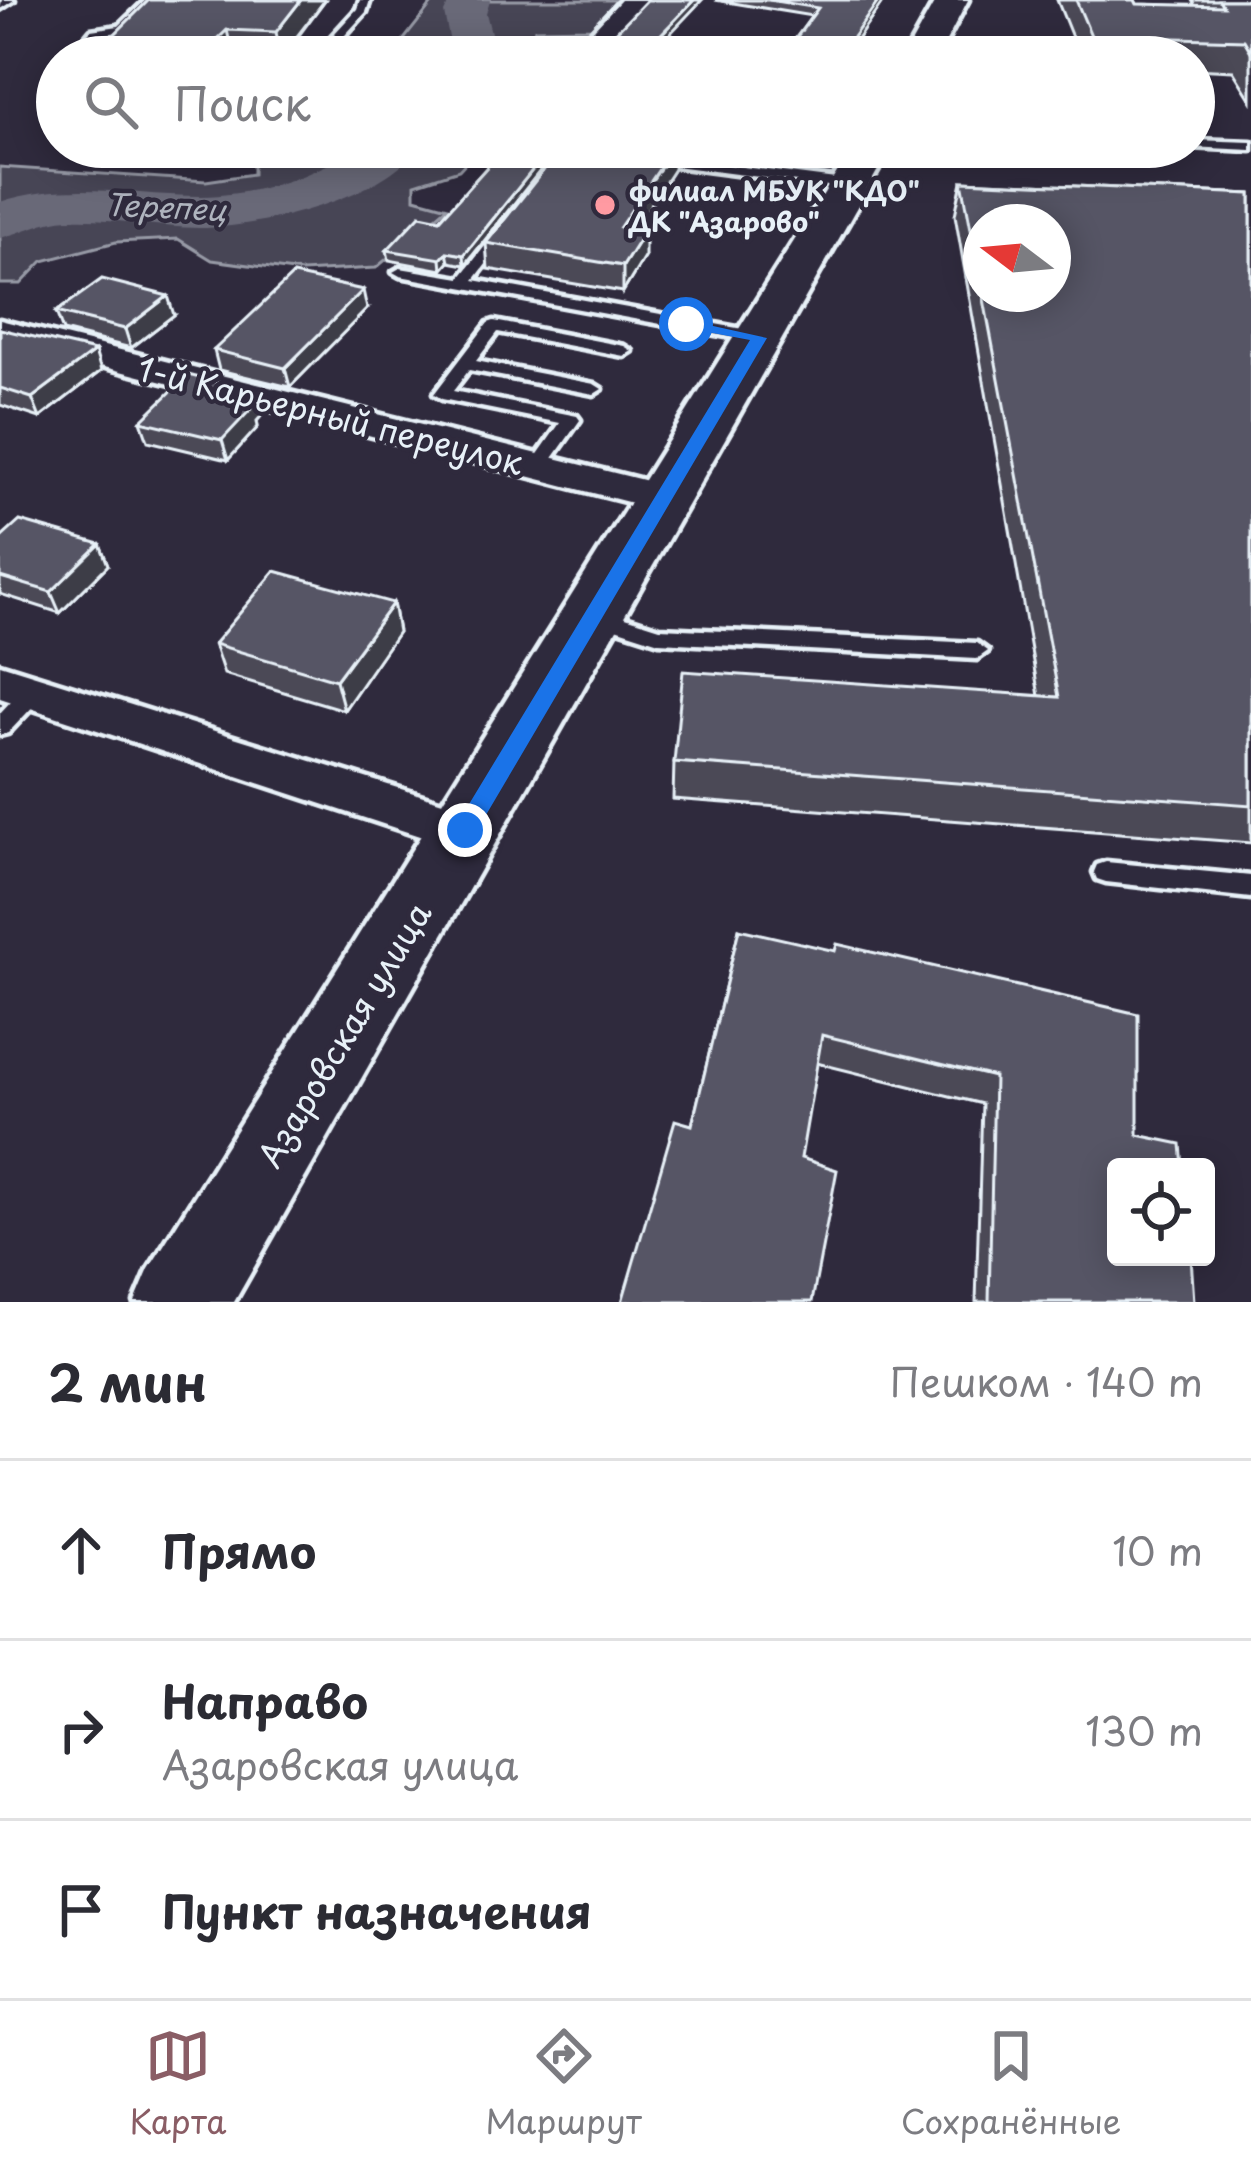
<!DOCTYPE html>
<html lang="ru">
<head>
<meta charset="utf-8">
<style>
  :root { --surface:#fff; --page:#f7f7f7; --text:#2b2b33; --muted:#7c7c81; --line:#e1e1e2; --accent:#8a5d65 }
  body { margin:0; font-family:"Playpen Sans",sans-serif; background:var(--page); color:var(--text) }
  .controls { position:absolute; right:36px; bottom:36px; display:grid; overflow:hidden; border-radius:12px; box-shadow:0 6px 30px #0003 }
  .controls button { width:108px; height:108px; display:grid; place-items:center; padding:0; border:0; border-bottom:3px solid var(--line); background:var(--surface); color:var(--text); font:60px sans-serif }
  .compass { position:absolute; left:963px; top:204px; width:108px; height:108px; border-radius:50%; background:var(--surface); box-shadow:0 6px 30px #0003; rotate:286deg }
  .stop { position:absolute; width:36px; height:36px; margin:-27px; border:9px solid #1a73e8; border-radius:50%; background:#fff }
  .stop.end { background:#1a73e8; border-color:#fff; box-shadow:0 3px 12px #0008 }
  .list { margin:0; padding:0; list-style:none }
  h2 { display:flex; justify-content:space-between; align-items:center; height:156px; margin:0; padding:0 48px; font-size:51px }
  h2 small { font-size:39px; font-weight:400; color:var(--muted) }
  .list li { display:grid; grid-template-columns:78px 1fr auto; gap:36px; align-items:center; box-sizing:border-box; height:180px; padding:0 48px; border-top:3px solid var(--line) }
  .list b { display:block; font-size:45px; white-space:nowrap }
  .list p { margin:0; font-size:39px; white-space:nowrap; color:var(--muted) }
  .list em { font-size:39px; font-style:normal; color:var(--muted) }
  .icon { flex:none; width:66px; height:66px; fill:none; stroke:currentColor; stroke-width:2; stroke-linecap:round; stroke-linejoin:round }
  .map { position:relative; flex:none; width:1251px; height:1302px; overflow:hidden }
  .search { position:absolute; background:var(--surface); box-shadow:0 6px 30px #0003; left:36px; right:36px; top:36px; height:132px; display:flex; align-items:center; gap:30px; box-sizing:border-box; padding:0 42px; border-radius:66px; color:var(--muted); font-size:45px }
  .sheet { height:696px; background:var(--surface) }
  nav { display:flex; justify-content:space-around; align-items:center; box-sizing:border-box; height:168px; border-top:3px solid var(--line); background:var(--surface); font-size:33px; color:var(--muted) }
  nav a { display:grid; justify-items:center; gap:6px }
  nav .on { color:var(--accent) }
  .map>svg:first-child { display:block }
  .green { fill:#464455; stroke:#979aa6; stroke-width:3 }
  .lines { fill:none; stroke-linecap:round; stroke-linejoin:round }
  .river { fill:#696978; fill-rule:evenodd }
  .lane-casing { stroke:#e8f1f8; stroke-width:9 }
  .street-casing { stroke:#e8f1f8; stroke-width:9 }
  .secondary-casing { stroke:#e8f1f8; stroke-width:9 }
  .lane { fill:#2f2a3d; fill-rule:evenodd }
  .street { fill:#2f2a3d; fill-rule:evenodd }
  .secondary { fill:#2f2a3d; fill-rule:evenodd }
  .wall { fill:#4b4957; stroke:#e8f1f8; stroke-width:3; fill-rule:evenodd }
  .shaded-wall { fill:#3d3c47; stroke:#e8f1f8; stroke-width:3 }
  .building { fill:#575565; stroke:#e8f1f8; stroke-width:3 }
  .route { fill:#1a73e8 }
  .poi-dot { fill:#ff9aa2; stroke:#2f2a3d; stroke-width:4.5 }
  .labels { text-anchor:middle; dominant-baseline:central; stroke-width:9; stroke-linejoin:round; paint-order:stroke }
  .far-poi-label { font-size:27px; font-weight:bold; fill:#e8f1f8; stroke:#2f2a3d; text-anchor:start }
  .far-water-label { font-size:30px; font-style:italic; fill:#afb4be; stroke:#2f2a3d }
  .street-label { font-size:33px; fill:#e8f1f8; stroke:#2f2a3d }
</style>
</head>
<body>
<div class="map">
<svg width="1251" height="1302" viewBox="0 0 1251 1302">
  <rect width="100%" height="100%" fill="#2f2a3d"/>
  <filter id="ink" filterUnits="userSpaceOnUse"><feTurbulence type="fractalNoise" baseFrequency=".00833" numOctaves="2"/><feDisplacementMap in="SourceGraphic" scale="24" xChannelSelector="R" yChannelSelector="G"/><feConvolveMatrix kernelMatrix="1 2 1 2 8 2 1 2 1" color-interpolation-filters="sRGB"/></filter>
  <g filter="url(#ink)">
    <g class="green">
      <polygon points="435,0 617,0 591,28 535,29 531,40 572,47 562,57 365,57 395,51"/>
      <polygon points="253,147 480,147 459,170 415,184 415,198 448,207 376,268 301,272 212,260 178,239 116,242 43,261 21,284 0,284 0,167 206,181 253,174"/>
    </g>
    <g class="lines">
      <g class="river">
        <polygon points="450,0 490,0 486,13 497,57 453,57 444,13"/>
        <path d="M359,147H418C382,199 259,228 199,228C156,228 113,217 70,219C45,220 24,232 0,238V202C69,179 131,196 201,196C257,195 312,177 359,147Z"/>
      </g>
      <defs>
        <g id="lane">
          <polygon points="14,0 0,9 2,0"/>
          <polygon points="146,0 157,0 126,31 98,35 81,57 69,57 91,30 119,26"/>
          <polygon points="360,0 370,0 366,12 325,57 313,57 357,9"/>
          <polygon points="1194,140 1251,142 1251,150 1190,147 1194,147"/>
          <polygon points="649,155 851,181 858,185 851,189 644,162 642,159"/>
          <polygon points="505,226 512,230 474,280 759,332 767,337 759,342 400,276 393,272 400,268 460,278 500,227"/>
          <polygon points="494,321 624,346 632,351 624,356 498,332 476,361 594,384 602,389 594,394 469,370 453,391 577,416 580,420 544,471 538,473 529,467 560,423 442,399 434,394 488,323"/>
          <polygon points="594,607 660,628 977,643 988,651 977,659 659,642 587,619 584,614 587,609"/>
          <polygon points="33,684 41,686 44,692 41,698 8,733 0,735 0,713 25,686"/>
          <polygon points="1106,862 1251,876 1251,898 1106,882 1097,879 1094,872 1097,865"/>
        </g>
        <g id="street">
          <polygon points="621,0 645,0 594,57 568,57"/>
          <polygon points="0,320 663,485 677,489 683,498 677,507 663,511 0,340"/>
          <polygon points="0,664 465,809 483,815 491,830 483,845 465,851 0,698"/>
        </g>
        <g id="secondary">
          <polygon points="936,0 968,0 938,57 904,57"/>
          <polygon points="853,147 891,147 234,1302 135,1302 149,1269"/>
        </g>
      </defs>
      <use href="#lane" class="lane-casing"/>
      <use href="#street" class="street-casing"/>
      <use href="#secondary" class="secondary-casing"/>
      <use href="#lane" class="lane"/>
      <use href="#street" class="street"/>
      <use href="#secondary" class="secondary"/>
    </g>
    <g class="wall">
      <polygon points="149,0 325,0 283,57 92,57"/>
      <polygon points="715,0 884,0 845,57 782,57 812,16"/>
      <polygon points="1057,0 1135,0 1137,4 1195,6 1192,0 1251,0 1251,100 1233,71 1194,69 1194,57 1080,57"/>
      <polygon points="505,147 465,265 449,262 442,270 389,260 387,250 440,219"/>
      <polygon points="562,147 689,147 684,154 675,153 674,169 635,229 645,256 623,292 488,269 486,243"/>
      <path d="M962,181L1251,194V843L673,799L674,762L1039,696L955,215ZM981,222L1053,294H981Z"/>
      <polygon points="367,309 290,387 219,370 214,350"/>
      <polygon points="56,312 174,315 131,348 63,331"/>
      <polygon points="0,329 101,371 40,418 0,405"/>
      <polygon points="264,413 257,421 258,427 228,460 148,441 141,421"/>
      <polygon points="0,539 100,544 108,565 60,613 0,594"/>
      <polygon points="393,603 398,632 344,710 224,674 214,644"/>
      <polygon points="739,929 1138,1135 1194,1302 976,1302 982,1104 817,1063 692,1125"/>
    </g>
    <g class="shaded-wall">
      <polygon points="301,0 325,0 281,57 276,32"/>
      <polygon points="694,0 702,0 648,57 640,57"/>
      <polygon points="879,0 884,0 845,57 839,57"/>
      <polygon points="227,30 233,57 199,57"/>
      <polygon points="551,147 559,147 465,265 464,255"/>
      <polygon points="675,147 674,169 620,252 620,227"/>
      <polygon points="645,231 645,256 623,292 623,266"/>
      <polygon points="447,252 449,262 442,270 441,259"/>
      <polygon points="363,290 367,309 290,387 285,368"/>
      <polygon points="168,296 174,315 131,348 125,329"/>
      <polygon points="95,351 101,371 40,418 32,398"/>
      <polygon points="260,393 264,413 257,421 258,427 228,460 222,440 247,405"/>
      <polygon points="100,544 108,565 60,613 51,592"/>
      <polygon points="393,603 398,632 344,710 336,680"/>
    </g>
    <g class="building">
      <polygon points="149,0 301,0 276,32 227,30 199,57 92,57"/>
      <polygon points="647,0 694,0 640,56 644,57 585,57 589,52 597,51"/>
      <polygon points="769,0 879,0 839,57 782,57 818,8"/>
      <polygon points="1076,0 1135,0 1137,4 1223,6 1219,0 1251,0 1251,52 1244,40 1144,37 1154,57 1100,57"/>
      <polygon points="505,147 551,147 464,255 447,252 441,259 387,250 420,215 440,219"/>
      <polygon points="562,147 674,147 620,227 645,231 623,266 486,243"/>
      <polygon points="962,181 1251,194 1251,805 674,762 683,671 1059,697 983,294 1053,294 1053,222 981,222 981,283"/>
      <polygon points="293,275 363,290 285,368 214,350"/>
      <polygon points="102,279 168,296 125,329 56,312"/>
      <polygon points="0,329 95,351 32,398 0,388"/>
      <polygon points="188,375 260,393 247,405 253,407 222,440 141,421"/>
      <polygon points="20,521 100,544 51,592 0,577 0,539"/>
      <polygon points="275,571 393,603 336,680 214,644"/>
      <polygon points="739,929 835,951 837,944 1138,1014 1138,1135 1181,1144 1183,1167 1116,1167 1116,1257 1191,1257 1194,1302 989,1302 994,1077 822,1035 801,1158 837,1170 812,1302 622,1302 675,1120 692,1125"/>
    </g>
  </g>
  <polygon class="route" points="686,320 767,338 473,837 457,837 457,824 750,340 681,327"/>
  <circle class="poi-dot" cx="605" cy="205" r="12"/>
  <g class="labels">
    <g class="far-poi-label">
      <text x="629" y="189">филиал МБУК "КДО"<tspan x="629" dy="31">ДК "Азарово"</tspan></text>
    </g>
    <g class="far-water-label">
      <text transform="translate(166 206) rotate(3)">Терепец</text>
    </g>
    <g class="street-label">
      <text transform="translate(331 414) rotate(14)">1-й Карьерный переулок</text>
      <text transform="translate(343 1034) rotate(-59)">Азаровская улица</text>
    </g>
  </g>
</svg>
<div class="controls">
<button><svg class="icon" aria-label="locate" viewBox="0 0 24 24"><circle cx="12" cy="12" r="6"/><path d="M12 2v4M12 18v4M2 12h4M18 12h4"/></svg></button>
</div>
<svg class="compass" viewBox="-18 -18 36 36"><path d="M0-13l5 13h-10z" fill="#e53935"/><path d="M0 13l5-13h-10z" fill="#7c7c81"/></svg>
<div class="stop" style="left:686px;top:324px"></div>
<div class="stop end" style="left:465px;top:830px"></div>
<div class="search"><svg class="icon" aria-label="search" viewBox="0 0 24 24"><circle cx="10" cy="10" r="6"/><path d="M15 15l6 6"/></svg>Поиск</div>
</div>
<section class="sheet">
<h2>2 мин<small>Пешком · 140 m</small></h2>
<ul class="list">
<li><svg class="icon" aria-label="ahead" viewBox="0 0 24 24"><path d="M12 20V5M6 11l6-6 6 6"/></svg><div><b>Прямо</b></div><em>10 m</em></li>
<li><svg class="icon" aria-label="right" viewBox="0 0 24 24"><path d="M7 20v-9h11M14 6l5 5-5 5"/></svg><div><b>Направо</b><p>Азаровская улица</p></div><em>130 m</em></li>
<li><svg class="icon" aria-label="arrive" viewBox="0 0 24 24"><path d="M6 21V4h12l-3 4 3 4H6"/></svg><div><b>Пункт назначения</b></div></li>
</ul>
</section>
<nav>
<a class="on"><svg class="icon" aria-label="map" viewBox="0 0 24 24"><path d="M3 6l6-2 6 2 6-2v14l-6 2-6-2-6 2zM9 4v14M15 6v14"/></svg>Карта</a>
<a><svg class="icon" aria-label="directions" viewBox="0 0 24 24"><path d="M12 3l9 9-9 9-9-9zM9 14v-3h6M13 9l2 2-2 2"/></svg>Маршрут</a>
<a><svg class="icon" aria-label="saved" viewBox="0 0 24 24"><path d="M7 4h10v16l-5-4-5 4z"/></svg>Сохранённые</a>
</nav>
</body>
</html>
